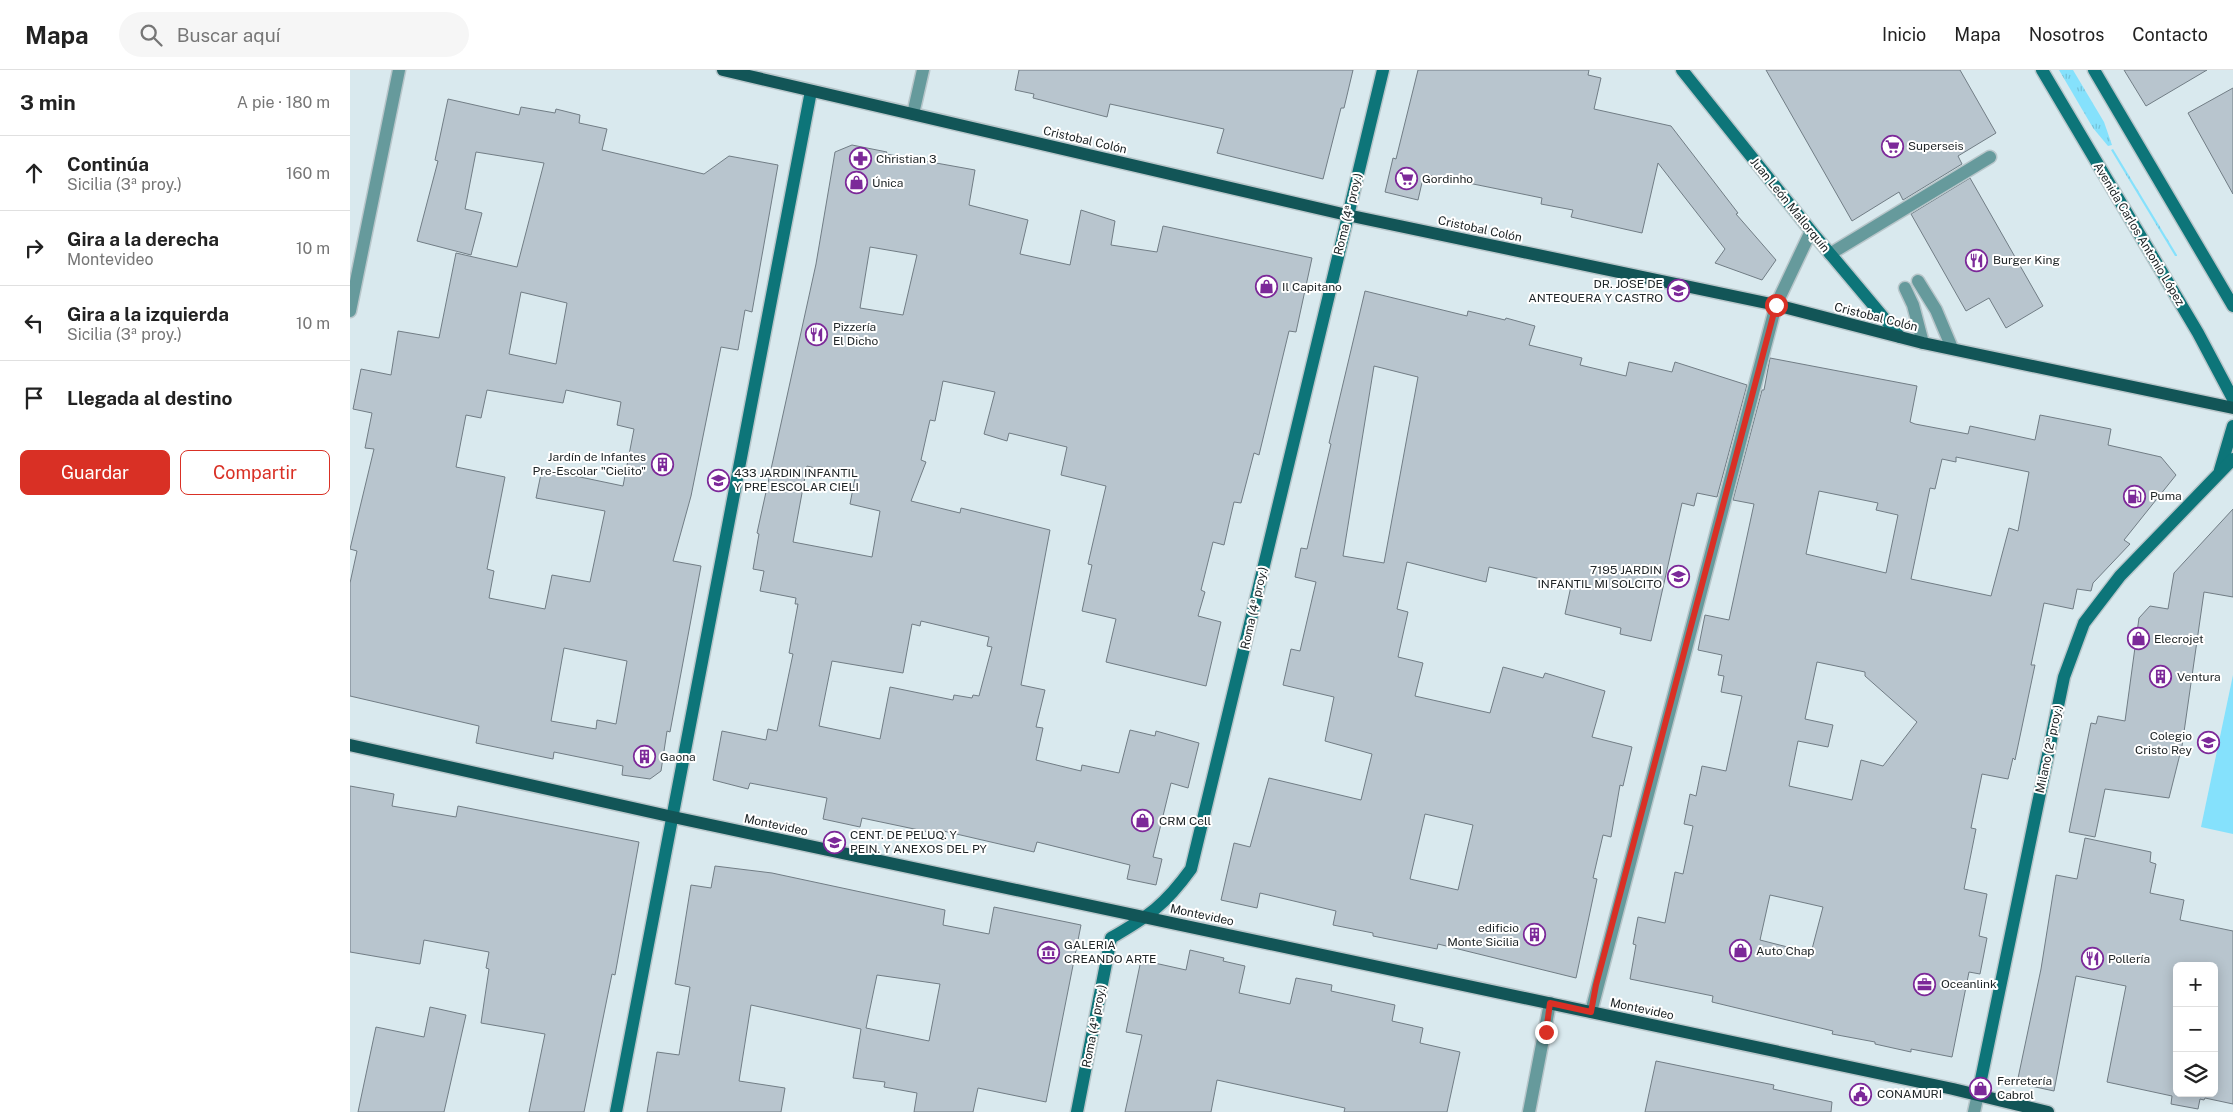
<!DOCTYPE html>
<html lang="es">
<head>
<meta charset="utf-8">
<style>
  :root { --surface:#fff; --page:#f6f6f6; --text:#222; --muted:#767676; --line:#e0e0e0; --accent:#d93025 }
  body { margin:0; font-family:"Public Sans",sans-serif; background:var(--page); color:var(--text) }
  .controls { position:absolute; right:15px; bottom:15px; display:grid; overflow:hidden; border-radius:8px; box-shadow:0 2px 12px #0003 }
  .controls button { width:45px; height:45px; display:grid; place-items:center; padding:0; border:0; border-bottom:1px solid var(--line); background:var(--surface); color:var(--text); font:25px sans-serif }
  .stop { position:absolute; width:15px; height:15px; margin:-11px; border:4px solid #d93025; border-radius:50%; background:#fff }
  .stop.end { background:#d93025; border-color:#fff; box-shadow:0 1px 5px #0008 }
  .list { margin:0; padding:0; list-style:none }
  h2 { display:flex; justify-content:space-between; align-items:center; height:65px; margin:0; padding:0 20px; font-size:21px }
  h2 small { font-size:16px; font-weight:400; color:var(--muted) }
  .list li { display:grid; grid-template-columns:32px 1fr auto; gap:15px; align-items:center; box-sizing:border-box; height:75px; padding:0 20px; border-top:1px solid var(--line) }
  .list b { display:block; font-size:19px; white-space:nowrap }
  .list p { margin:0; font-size:16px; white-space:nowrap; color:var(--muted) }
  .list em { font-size:16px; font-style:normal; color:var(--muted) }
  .actions { display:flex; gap:10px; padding:15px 20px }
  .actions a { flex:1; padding:11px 0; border:1px solid var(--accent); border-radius:8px; text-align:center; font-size:18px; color:var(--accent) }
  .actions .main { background:var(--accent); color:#fff }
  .icon { flex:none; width:28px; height:28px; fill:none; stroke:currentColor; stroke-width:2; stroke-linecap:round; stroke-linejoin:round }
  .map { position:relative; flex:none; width:1883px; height:1042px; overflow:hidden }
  header { display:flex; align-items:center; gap:30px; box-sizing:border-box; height:70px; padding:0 25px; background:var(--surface); border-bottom:1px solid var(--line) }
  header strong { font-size:24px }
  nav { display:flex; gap:28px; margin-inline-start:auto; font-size:18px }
  .search { width:350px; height:45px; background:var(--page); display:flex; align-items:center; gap:12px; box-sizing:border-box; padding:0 18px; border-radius:28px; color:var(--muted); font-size:19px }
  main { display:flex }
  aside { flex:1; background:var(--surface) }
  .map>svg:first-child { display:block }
  .grass { fill:url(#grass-tufts) }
  .garden { fill:#85e1fc }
  .building { fill:#b8c5ce; stroke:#717d85; fill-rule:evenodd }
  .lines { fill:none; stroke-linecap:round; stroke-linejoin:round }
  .lane-casing { stroke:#b8c6ca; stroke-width:15 }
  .street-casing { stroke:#b8c6ca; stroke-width:15 }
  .secondary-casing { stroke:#b8c6ca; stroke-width:15 }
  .primary-casing { stroke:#b8c6ca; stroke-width:15 }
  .lane { stroke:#669a9c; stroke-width:12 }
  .street { stroke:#669a9c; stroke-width:12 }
  .secondary { stroke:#0d7579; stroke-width:12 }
  .primary { stroke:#125557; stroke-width:12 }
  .route { stroke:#d93025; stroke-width:6 }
  .labels { text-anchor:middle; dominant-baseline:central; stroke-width:4; stroke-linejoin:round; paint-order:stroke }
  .street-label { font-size:12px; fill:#202628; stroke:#fff }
  .poi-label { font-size:12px; fill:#202628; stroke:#fff; text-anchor:start }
</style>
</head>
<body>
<header>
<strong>Mapa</strong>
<div class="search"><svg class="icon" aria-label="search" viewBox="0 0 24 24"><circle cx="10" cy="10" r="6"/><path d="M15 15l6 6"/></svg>Buscar aquí</div>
<nav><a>Inicio</a><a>Mapa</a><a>Nosotros</a><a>Contacto</a></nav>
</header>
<main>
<aside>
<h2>3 min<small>A pie · 180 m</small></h2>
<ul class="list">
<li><svg class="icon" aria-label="ahead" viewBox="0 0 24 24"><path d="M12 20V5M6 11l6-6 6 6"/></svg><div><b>Continúa</b><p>Sicilia (3ª proy.)</p></div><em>160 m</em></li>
<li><svg class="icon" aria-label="right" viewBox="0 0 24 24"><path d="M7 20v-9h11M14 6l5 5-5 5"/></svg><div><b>Gira a la derecha</b><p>Montevideo</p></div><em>10 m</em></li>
<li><svg class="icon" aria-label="left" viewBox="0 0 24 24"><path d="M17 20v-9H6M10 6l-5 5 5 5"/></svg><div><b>Gira a la izquierda</b><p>Sicilia (3ª proy.)</p></div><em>10 m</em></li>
<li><svg class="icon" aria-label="arrive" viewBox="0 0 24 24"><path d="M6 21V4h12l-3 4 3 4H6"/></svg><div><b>Llegada al destino</b></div></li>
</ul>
<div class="actions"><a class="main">Guardar</a><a>Compartir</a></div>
</aside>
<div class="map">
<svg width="1883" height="1042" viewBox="0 0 1883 1042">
  <defs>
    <pattern id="grass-tufts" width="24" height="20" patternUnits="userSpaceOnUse" patternTransform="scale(1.25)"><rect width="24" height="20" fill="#85e1fc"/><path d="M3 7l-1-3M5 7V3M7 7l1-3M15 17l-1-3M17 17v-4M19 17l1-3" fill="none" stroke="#73c1d8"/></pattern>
  </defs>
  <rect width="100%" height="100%" fill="#d9e9ee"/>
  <g class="grass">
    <polygon points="1709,0 1723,0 1754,52 1762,75 1758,76 1743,58"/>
    <polygon points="1763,79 1827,185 1827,186 1825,186 1761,80"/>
  </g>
  <polygon class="garden" points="1883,605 1883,764 1851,757"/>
  <g class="building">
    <polygon points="669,0 1003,0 994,38 991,38 973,109 867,83 874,59 760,34 757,47 683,28 684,24 665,20"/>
    <polygon points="1068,0 1239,0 1238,5 1251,8 1244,39 1321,56 1388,143 1386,144 1426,190 1412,210 1365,193 1375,179 1308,93 1292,163 1221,147 1223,140 1191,134 1192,128 1074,104 1068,130 1035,122 1043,88 1046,89"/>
    <polygon points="1416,0 1610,0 1646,63 1608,86 1612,94 1553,130 1549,122 1502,151"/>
    <polygon points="1774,0 1857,0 1796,36"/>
    <polygon points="1883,18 1883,124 1838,43"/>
    <path d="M98,29L169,45L171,37L205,43L206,39L230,45L229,53L257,59L252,80L354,104L379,86L428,95L402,242L395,240L388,280L371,277L341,426L323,491L351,496L320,662L317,661L311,701L300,709L272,705L273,696L204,682L203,689L126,673L129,656L0,626V513L7,481L0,479L24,379L15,378L22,343L3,339L11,299L41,305L48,261L89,268L106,183L167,197L194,93L126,82L115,139L132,143L121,185L67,171L88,91L85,90ZM171,222L217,233L206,294L159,284ZM137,320L213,333L216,320L271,332L267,355L284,359L273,416L192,399L186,428L255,441L240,512L202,505L195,539L139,528L144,501L137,499L155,407L106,397L116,345L131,348ZM214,578L277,591L266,654L247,650L246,659L201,651Z"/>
    <path d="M502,75L537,82L536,84L625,100L619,135L678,150L670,184L720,195L731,140L765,151L761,175L807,182L813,156L962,188L946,262L939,261L909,385L904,383L891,433L884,432L874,475L863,472L851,520L855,522L848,546L871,552L856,616L756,592L766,549L732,541L742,495L738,494L756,416L711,405L717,377L659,363L657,371L634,364L645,322L593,311L585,351L580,350L571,390L576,392L561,431L610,443L611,438L700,460L671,615L695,620L686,657L693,658L686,690L731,701L732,695L769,703L780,660L805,666L806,661L849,673L838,718L821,713L803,787L812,789L806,815L777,809L780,795L687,772L684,782L589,760L588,764L512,748L510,757L473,749L477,728L400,713L398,719L363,710L372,661L416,670L418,659L427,661L443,584L439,583L448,534H445L446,528L410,521L414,501L403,499L409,464L407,463L466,194L485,82ZM520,177L567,185L553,245L510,238ZM457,396L505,408L500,434L530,441L522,487L443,472ZM571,551L639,567L637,576L642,577L629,626L623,625L622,628L604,625L603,630L540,617L530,669L469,656L482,591L553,603L562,554L570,556Z"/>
    <polygon points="1620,108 1693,236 1656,258 1639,228 1616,241 1561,144"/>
    <path d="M1015,221L1117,246L1118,241L1155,250L1156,248L1185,256L1179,275L1232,288L1230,295L1276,306L1279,292L1322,302L1325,292L1397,315L1367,427L1347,423L1344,436L1332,433L1301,571L1270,564L1271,558L1215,544L1221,516L1139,497L1136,512L1057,492L1047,539L1058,542L1048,587L1073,593L1065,626L1140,643L1153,597L1193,608L1195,603L1255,621L1242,667L1282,677L1273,716L1270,715L1261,767L1253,765L1243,808L1247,809L1226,908L1088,874L1087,879L1023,866V863L983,855L986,841L910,823L907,838L871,830L884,773L900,777L919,708L1011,730L1022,684L975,671L984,627L933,615L941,579L950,581L966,512L945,507L951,478L957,479L981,374L979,373ZM1024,296L1068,307L1034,493L993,486ZM1075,744L1123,755L1108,820L1060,809Z"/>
    <path d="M1420,288L1567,316L1560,352L1565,354L1618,364L1620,356L1685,370L1690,345L1761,359L1758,375L1811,387L1826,405L1774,470L1780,474L1743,513L1741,521L1727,519L1723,539L1694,533L1681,595H1685L1665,690L1663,688L1658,709L1632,704L1621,758L1626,759L1614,819L1637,824L1629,866L1637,868L1630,904L1619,902L1602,987L1561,979V982L1525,974V972L1482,964L1483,961L1362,932L1363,926L1280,909L1286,875L1283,874L1288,847L1315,853L1325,802L1333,804L1343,756L1334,754L1340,724L1346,726L1352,696L1376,701L1392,626L1371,622L1374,606L1368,605L1372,585L1348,580L1355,545L1379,550L1404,434L1383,430L1412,320H1414ZM1606,387L1679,402L1668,461L1659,458L1641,526L1561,509L1580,418L1585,419L1592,389L1606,392ZM1469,421L1528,433L1526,440L1548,445L1536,503L1456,484ZM1467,592L1515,602V606L1567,652L1533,696L1511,690L1502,730L1439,716L1448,671L1478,677L1483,655L1455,649ZM1420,825L1473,837L1461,883L1410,870Z"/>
    <polygon points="1883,439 1883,527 1854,522 1832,676 1819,728 1755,719 1745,767 1719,762 1741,653 1746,654 1748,646 1775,651 1789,548 1800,536 1818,539 1824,503"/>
    <polygon points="0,716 44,724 42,736 106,747 108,736 289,772 265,905 262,904 234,1042 179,1042 195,964 131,953 139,899 136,898 139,882 74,870 70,894 0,882"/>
    <path d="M1735,768L1801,782L1800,792L1806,794L1800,823L1834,830L1830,850L1883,861V1034L1855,1028L1854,1030L1850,1029L1848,1039L1821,1034L1822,1026L1757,1012L1776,916L1726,906L1704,1021L1667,1013L1691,899L1706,805L1727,809ZM1827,896H1864V1023H1827Z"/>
    <path d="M365,796L422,803L595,840L593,855L639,864L644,837L731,855L696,1032L628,1018L623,1042H564L567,1023L534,1017L535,1012L503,1008L511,959L401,935L389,1011L435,1018L431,1042H297L307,982L329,985L340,917L325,914L341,815L361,818ZM527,905L590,914L579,971L516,958Z"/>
    <polygon points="840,880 874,888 873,891 895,896 889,923 940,934 946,908 982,915 981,921 1045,935 1042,951 1073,958 1070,973 1110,982 1097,1042 994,1042 995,1038 867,1010 861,1042 775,1042 792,965 776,962 791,890 836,900"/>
    <polygon points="80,937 116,945 94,1042 8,1042 26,957 74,967"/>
    <polygon points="1306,991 1424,1015 1423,1019 1482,1032 1481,1042 1295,1042"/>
  </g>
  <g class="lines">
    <defs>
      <g id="lane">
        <polyline points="1480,184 1640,87"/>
        <polyline points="1568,211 1586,240 1602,278"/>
        <polyline points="1555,218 1563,235 1573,273"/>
      </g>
      <g id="street">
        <polyline points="563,44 573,0"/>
        <polyline points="0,241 49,0"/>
        <polyline points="1241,942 1426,235 1461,161"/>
        <polyline points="1179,1042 1200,933"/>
        <polyline points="1624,1042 1628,1024"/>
      </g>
      <g id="secondary">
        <polyline points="1332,0 1461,161 1550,267"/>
        <polyline points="1692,0 1848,263 1883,329"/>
        <polyline points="1744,0 1883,236"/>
        <polyline points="1870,400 1883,356"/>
        <polyline points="1628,1024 1714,607 1734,553 1770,506 1883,389"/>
        <polyline points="266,1042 461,21"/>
        <path d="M727,1042L761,868C799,846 815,835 841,799L1033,0"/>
      </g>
      <g id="primary">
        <polyline points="373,0 997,145 1426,235 1573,273 1883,338"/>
        <polyline points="0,675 323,747 1603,1019 1698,1042"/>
      </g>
    </defs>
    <use href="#lane" class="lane-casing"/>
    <use href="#street" class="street-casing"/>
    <use href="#secondary" class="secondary-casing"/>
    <use href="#primary" class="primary-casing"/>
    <use href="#lane" class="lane"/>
    <use href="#street" class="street"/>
    <use href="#secondary" class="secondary"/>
    <use href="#primary" class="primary"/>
  </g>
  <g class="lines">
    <polyline class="route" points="1196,962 1200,933 1241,942 1246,915 1426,235"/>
  </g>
  <defs>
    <symbol id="supermarket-ring" viewBox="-11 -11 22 22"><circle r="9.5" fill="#fff" stroke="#7c2999" stroke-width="1.5"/><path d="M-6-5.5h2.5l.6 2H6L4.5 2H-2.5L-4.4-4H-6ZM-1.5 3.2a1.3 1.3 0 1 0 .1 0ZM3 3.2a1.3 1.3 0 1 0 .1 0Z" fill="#7c2999"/></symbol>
    <symbol id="pharmacy-ring" viewBox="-11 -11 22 22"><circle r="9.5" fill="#fff" stroke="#7c2999" stroke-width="1.5"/><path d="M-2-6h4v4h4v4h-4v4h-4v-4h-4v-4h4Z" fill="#7c2999"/></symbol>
    <symbol id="shop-ring" viewBox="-11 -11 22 22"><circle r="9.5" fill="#fff" stroke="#7c2999" stroke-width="1.5"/><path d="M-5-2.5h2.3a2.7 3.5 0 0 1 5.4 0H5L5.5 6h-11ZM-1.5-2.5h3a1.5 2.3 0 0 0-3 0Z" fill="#7c2999"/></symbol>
    <symbol id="restaurant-ring" viewBox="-11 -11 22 22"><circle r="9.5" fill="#fff" stroke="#7c2999" stroke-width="1.5"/><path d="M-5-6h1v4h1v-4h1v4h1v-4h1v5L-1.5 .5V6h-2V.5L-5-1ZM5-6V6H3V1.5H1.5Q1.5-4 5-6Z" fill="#7c2999"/></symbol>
    <symbol id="school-ring" viewBox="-11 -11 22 22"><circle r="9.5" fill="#fff" stroke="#7c2999" stroke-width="1.5"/><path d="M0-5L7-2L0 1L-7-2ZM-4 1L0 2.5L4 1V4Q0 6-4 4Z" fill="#7c2999"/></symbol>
    <symbol id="building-ring" viewBox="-11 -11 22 22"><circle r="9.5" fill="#fff" stroke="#7c2999" stroke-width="1.5"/><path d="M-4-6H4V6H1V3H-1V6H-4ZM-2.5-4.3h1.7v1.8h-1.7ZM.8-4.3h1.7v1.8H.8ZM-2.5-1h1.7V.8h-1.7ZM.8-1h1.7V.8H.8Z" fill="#7c2999"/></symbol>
    <symbol id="fuel-ring" viewBox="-11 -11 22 22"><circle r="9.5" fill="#fff" stroke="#7c2999" stroke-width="1.5"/><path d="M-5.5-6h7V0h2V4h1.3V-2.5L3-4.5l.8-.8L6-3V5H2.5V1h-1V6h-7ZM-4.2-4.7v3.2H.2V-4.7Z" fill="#7c2999"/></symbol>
    <symbol id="museum-ring" viewBox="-11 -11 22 22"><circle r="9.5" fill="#fff" stroke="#7c2999" stroke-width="1.5"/><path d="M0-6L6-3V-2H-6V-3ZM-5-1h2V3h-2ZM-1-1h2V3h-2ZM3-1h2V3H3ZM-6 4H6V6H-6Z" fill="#7c2999"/></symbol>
    <symbol id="office-ring" viewBox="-11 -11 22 22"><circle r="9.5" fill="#fff" stroke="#7c2999" stroke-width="1.5"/><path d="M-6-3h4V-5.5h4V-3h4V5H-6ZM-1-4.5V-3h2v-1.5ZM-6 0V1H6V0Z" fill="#7c2999"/></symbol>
    <symbol id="civic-ring" viewBox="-11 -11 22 22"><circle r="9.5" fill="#fff" stroke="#7c2999" stroke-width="1.5"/><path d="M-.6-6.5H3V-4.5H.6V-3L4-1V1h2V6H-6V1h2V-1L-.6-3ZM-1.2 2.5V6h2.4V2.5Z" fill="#7c2999"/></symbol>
  </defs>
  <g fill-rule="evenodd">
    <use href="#supermarket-ring" x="1530" y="64" width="25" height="25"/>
    <use href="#pharmacy-ring" x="498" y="76" width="25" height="25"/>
    <use href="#supermarket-ring" x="1044" y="96" width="25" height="25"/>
    <use href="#shop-ring" x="494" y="100" width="25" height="25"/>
    <use href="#restaurant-ring" x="1614" y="178" width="25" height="25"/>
    <use href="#shop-ring" x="904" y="204" width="25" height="25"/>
    <use href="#school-ring" x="1316" y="208" width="25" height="25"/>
    <use href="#restaurant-ring" x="454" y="252" width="25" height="25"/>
    <use href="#building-ring" x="300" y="382" width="25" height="25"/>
    <use href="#school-ring" x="356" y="398" width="25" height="25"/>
    <use href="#fuel-ring" x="1772" y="414" width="25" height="25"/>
    <use href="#school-ring" x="1316" y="494" width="25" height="25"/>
    <use href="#shop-ring" x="1776" y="556" width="25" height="25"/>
    <use href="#building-ring" x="1798" y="594" width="25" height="25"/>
    <use href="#school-ring" x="1846" y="660" width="25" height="25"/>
    <use href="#building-ring" x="282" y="674" width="25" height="25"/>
    <use href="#shop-ring" x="780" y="738" width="25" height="25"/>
    <use href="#school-ring" x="472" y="760" width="25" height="25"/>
    <use href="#building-ring" x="1172" y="852" width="25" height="25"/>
    <use href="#shop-ring" x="1378" y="868" width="25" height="25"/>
    <use href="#museum-ring" x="686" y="870" width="25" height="25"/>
    <use href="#restaurant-ring" x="1730" y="876" width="25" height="25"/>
    <use href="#office-ring" x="1562" y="902" width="25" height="25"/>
    <use href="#shop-ring" x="1618" y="1006" width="25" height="25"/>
    <use href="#civic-ring" x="1498" y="1012" width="25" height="25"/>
  </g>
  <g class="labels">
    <g class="street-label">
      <text transform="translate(735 70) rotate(13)">Cristobal Colón</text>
      <text transform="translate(1440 135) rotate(51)">Juan León Mallorquín</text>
      <text transform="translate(998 144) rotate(-76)">Roma (4ª proy.)</text>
      <text transform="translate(1130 159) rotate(12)">Cristobal Colón</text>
      <text transform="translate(1789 164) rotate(59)">Avenida Carlos Antonio López</text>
      <text transform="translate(1526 247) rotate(14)">Cristobal Colón</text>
      <text transform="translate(904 538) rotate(-77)">Roma (4ª proy.)</text>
      <text transform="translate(1699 679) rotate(-78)">Milano (2ª proy.)</text>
      <text transform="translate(426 755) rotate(12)">Montevideo</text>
      <text transform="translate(852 845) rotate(12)">Montevideo</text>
      <text transform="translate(1292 939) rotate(12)">Montevideo</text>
      <text transform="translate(744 956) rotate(-79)">Roma (4ª proy.)</text>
    </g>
    <g class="poi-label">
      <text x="1558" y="76">Superseis</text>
      <text x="526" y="89">Christian 3</text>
      <text x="1072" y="109">Gordinho</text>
      <text x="522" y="113">Única</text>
      <text x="1643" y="190">Burger King</text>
      <text x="1313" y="214" text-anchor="end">DR. JOSE DE<tspan x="1313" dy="14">ANTEQUERA Y CASTRO</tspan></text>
      <text x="932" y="217">Il Capitano</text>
      <text x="483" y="257">Pizzería<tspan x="483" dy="14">El Dicho</tspan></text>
      <text x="296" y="387" text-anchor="end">Jardín de Infantes<tspan x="296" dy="14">Pre-Escolar "Cielito"</tspan></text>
      <text x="384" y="403">433 JARDIN INFANTIL<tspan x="384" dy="14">Y PRE ESCOLAR CIELI</tspan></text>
      <text x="1800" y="426">Puma</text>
      <text x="1312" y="500" text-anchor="end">7195 JARDIN<tspan x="1312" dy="14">INFANTIL MI SOLCITO</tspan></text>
      <text x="1804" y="569">Elecrojet</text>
      <text x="1827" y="607">Ventura</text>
      <text x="1842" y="666" text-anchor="end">Colegio<tspan x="1842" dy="14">Cristo Rey</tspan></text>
      <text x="310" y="687">Gaona</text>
      <text x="809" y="751">CRM Cell</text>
      <text x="500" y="765">CENT. DE PELUQ. Y<tspan x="500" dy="14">PEIN. Y ANEXOS DEL PY</tspan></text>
      <text x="1169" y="858" text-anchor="end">edificio<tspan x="1169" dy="14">Monte Sicilia</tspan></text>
      <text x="714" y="875">GALERIA<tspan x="714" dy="14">CREANDO ARTE</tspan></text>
      <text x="1406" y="881">Auto Chap</text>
      <text x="1758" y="889">Pollería</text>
      <text x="1591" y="914">Oceanlink</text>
      <text x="1647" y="1011">Ferretería<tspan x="1647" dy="14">Cabrol</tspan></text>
      <text x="1527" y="1024">CONAMURI</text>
    </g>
  </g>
</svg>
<div class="controls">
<button>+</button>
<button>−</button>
<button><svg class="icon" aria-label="layers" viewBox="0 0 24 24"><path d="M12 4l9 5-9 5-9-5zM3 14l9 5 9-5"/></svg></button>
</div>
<div class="stop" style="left:1426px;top:235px"></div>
<div class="stop end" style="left:1196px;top:962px"></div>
</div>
</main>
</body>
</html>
